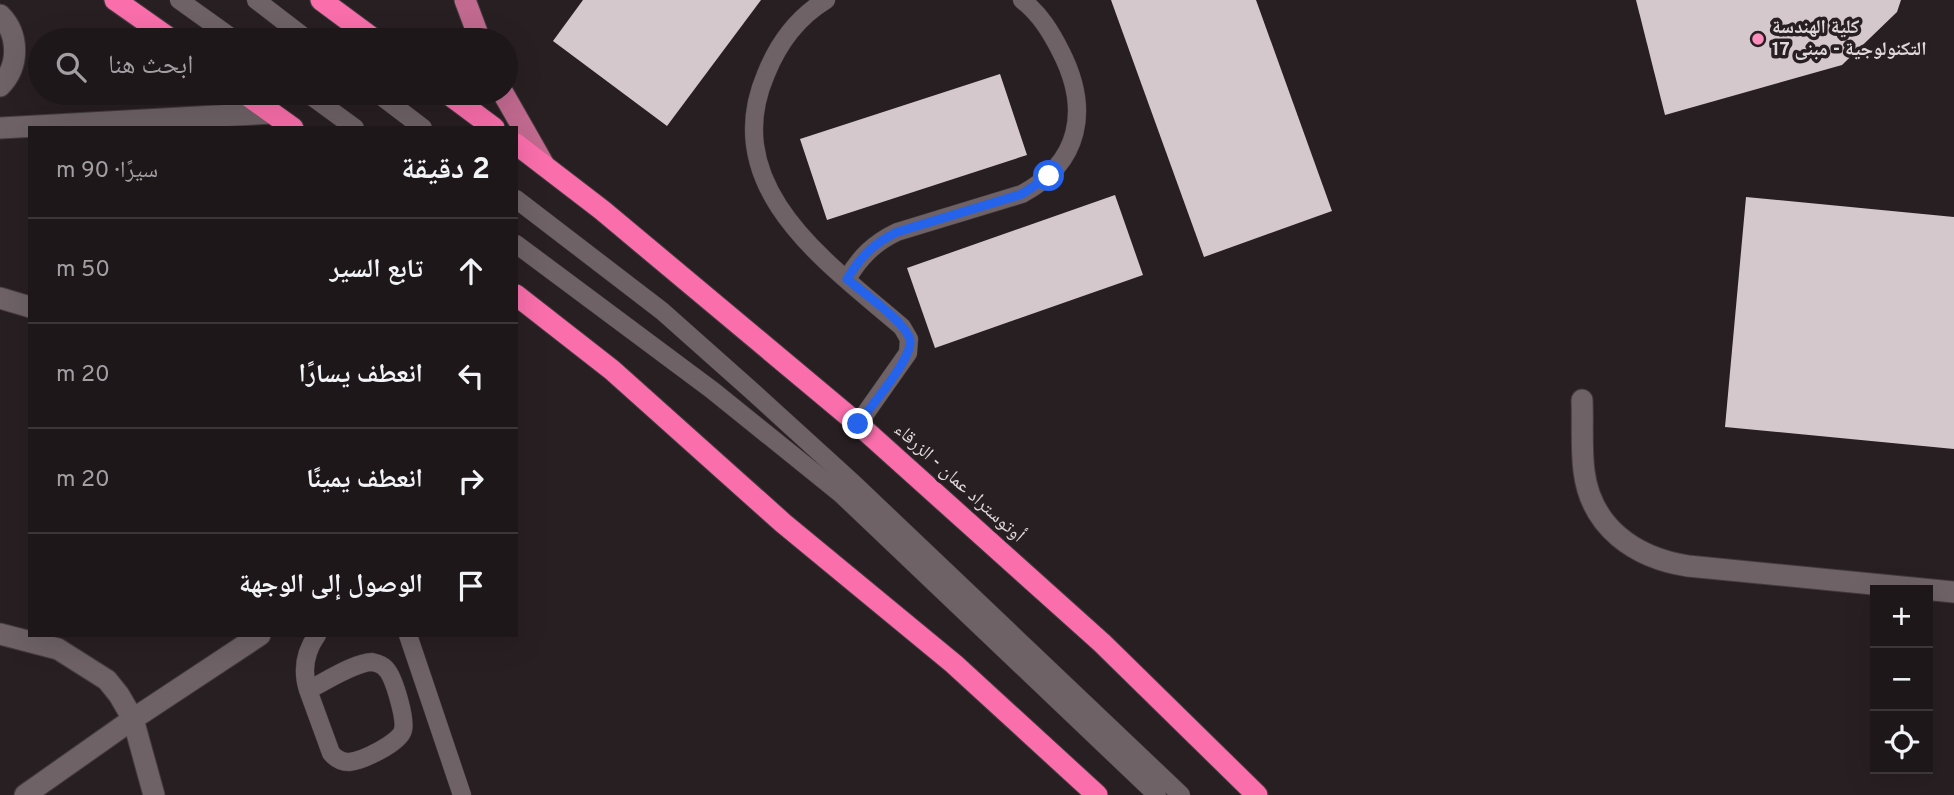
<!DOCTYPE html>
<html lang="ar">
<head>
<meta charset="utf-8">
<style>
  :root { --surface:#1e171a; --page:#262023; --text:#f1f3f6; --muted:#a19fa2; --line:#3c3639 }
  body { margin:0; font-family:Overpass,"Noto Naskh Arabic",sans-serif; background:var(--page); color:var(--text); direction:rtl }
  .controls { position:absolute; right:21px; bottom:21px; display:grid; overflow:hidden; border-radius:0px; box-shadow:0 7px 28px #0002 }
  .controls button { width:63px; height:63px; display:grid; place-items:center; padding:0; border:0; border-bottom:2px solid var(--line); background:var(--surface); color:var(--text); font:35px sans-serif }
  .stop { position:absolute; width:21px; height:21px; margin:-16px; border:5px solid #2563eb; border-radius:50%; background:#fff }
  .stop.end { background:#2563eb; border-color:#fff; box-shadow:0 2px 7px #0008 }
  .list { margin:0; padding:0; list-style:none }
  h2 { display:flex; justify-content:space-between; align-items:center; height:91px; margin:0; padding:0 28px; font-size:30px }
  h2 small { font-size:23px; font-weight:400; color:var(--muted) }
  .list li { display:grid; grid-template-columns:46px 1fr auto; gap:21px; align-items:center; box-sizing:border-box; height:105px; padding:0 28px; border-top:2px solid var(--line) }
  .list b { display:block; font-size:26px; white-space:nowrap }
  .list em { font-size:23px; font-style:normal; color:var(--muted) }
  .icon { flex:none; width:38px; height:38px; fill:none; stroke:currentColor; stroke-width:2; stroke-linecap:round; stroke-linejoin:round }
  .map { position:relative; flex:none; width:1954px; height:795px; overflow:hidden; direction:ltr }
  .search { position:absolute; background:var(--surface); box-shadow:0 7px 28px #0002; left:28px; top:28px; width:490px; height:77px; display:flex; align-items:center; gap:18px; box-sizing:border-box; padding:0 24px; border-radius:38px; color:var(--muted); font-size:26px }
  .panel { position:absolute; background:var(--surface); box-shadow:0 7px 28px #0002; left:28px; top:126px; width:490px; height:511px; border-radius:0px; direction:rtl }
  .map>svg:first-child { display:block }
  .building { fill:#d5c8cc }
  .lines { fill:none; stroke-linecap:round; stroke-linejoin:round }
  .lane-casing { stroke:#433b3e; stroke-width:19 }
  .street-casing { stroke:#433b3e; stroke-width:23 }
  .primary-casing { stroke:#433b3e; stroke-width:23 }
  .highway-casing { stroke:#433b3e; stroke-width:23 }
  .lane { stroke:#6e6266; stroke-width:18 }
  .street { stroke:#6e6266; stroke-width:21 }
  .primary { stroke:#c1698f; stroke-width:21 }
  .highway { stroke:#f96eab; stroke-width:21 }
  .route { stroke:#2563eb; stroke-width:9 }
  .poi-dot { fill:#fe8ebc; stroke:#281f22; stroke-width:2.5 }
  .labels { text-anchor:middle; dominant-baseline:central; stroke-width:7; stroke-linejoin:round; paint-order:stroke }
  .poi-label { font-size:19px; font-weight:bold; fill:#e0d9db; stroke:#281f22; text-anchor:start }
  .street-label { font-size:19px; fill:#e0d9db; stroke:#281f22 }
</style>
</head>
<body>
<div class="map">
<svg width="1954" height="795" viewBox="0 0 1954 795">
  <rect width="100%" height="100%" fill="#281f22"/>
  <g class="building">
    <polygon points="583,0 761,0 667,126 553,41"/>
    <polygon points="1111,0 1256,0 1332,211 1204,257"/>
    <polygon points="1636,0 1901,0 1897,12 1842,65 1665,115"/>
    <polygon points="1000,74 1027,155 827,220 800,139"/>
    <polygon points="1115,195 1143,275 935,348 907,268"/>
    <polygon points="1746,197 1954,217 1954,449 1725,427"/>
  </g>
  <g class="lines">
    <defs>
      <g id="lane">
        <polyline points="179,0 235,40"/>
        <polyline points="256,0 308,40"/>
        <path d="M826,0C798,17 778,44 766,74C717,188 828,263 902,327L909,339L908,353L858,424"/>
        <polyline points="307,93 355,128"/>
        <polyline points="377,93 423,128"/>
        <polyline points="516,199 662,311 752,391 853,483 1181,795"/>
        <polyline points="516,244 712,390 841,494 1157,795"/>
        <path d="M847,279C860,257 874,243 897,232L1022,194C1081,162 1090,109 1061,52C1051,32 1040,14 1022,0"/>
        <polyline points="408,635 462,795"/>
        <path d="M308,690C323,683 355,662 372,662C377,663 383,665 386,669C394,677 406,719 403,730C400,743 362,761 349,762C341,762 336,759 331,753L308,690C302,671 305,652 317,635"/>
      </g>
      <g id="street">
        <path d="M0,15C19,34 20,66 0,86"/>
        <polyline points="0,128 272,113"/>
        <polyline points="0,298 30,307"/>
        <path d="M1582,400C1583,424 1581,448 1584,471C1591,528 1636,558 1688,566L1954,592"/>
        <polyline points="0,634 58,649 107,680 119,695 133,719 154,795"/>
        <polyline points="25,795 133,719 260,635"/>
      </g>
      <g id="primary">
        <polyline points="465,0 480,40"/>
        <polyline points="503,93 544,165"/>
      </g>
      <g id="highway">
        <polyline points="115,0 172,40"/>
        <polyline points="321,0 375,40"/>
        <polyline points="244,93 293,128"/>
        <polyline points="447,93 494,128"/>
        <polyline points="516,144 602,210 858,424 1102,643 1257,795"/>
        <polyline points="516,295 612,370 783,523 954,664 1097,795"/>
      </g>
    </defs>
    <use href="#lane" class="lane-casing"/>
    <use href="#street" class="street-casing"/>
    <use href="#primary" class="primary-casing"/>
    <use href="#highway" class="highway-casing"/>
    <use href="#lane" class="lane"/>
    <use href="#street" class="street"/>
    <use href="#primary" class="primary"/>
    <use href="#highway" class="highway"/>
  </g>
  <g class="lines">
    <path class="route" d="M858,424C869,408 913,358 910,340C906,322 862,292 847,279C860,257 874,243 897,232L1022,194L1049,176"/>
  </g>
  <circle class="poi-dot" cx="1758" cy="39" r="7"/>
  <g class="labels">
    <g class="poi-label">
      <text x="1772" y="28">كلية الهندسة<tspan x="1772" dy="22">التكنولوجية - مبنى 17</tspan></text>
    </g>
    <g class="street-label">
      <text transform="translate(959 483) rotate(42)">أوتوستراد عمان - الزرقاء</text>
    </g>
  </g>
</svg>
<div class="controls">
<button>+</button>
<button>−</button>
<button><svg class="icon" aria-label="locate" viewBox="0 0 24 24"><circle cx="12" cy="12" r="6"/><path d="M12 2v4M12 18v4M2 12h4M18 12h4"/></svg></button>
</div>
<div class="stop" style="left:1049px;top:176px"></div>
<div class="stop end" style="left:858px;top:424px"></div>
<div class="search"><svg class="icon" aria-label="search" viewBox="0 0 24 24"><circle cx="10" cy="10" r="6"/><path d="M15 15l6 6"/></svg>ابحث هنا</div>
<section class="panel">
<h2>2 دقيقة<small>سيرًا · 90 m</small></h2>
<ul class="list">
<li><svg class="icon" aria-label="ahead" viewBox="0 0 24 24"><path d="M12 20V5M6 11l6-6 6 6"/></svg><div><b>تابع السير</b></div><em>50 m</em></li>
<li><svg class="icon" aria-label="left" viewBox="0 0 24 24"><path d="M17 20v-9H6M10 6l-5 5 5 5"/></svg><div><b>انعطف يسارًا</b></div><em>20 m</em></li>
<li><svg class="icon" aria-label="right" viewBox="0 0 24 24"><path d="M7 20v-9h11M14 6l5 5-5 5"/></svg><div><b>انعطف يمينًا</b></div><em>20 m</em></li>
<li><svg class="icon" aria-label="arrive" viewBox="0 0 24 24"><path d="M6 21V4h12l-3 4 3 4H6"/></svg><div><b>الوصول إلى الوجهة</b></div></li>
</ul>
</section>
</div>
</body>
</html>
